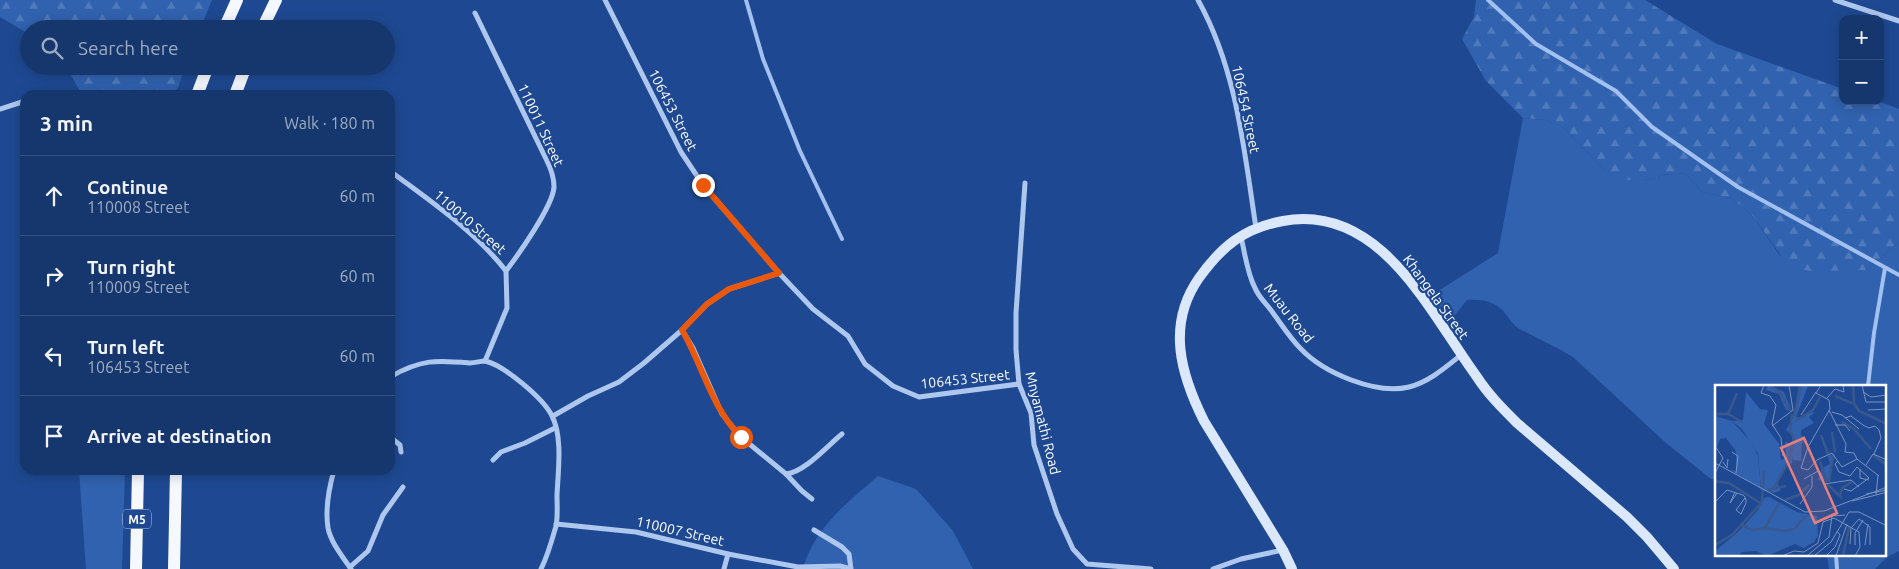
<!DOCTYPE html>
<html lang="en">
<head>
<meta charset="utf-8">
<style>
  :root { --surface:#16376e; --page:#234276; --text:#f1f3f6; --muted:#9eacc2; --line:#355181 }
  body { margin:0; font-family:Ubuntu,sans-serif; background:var(--page); color:var(--text) }
  .controls { position:absolute; right:15px; top:15px; display:grid; overflow:hidden; border-radius:10px; box-shadow:0 2px 12px #0003 }
  .controls button { width:45px; height:45px; display:grid; place-items:center; padding:0; border:0; border-bottom:1px solid var(--line); background:var(--surface); color:var(--text); font:25px sans-serif }
  .stop { position:absolute; width:15px; height:15px; margin:-11px; border:4px solid #ea580c; border-radius:50%; background:#fff }
  .stop.end { background:#ea580c; border-color:#fff; box-shadow:0 1px 5px #0008 }
  .list { margin:0; padding:0; list-style:none }
  h2 { display:flex; justify-content:space-between; align-items:center; height:65px; margin:0; padding:0 20px; font-size:21px }
  h2 small { font-size:16px; font-weight:400; color:var(--muted) }
  .list li { display:grid; grid-template-columns:32px 1fr auto; gap:15px; align-items:center; box-sizing:border-box; height:80px; padding:0 20px; border-top:1px solid var(--line) }
  .list b { display:block; font-size:19px; white-space:nowrap }
  .list p { margin:0; font-size:16px; white-space:nowrap; color:var(--muted) }
  .list em { font-size:16px; font-style:normal; color:var(--muted) }
  .icon { flex:none; width:28px; height:28px; fill:none; stroke:currentColor; stroke-width:2; stroke-linecap:round; stroke-linejoin:round }
  .map { position:relative; flex:none; width:1899px; height:569px; overflow:hidden }
  .search { position:absolute; background:var(--surface); box-shadow:0 2px 12px #0003; left:20px; top:20px; width:375px; height:55px; display:flex; align-items:center; gap:12px; box-sizing:border-box; padding:0 18px; border-radius:28px; color:var(--muted); font-size:19px }
  .panel { position:absolute; background:var(--surface); box-shadow:0 2px 12px #0003; left:20px; top:90px; width:375px; height:385px; border-radius:15px }
  .map>svg:first-child { display:block }
  .green { fill:#3162af }
  .forest { fill:url(#forest-firs) }
  .lines { fill:none; stroke-linecap:round; stroke-linejoin:round }
  .stream { stroke:#a2c1f0; stroke-width:4 }
  .street { stroke:#aec7ee; stroke-width:5 }
  .secondary { stroke:#dbe7fa; stroke-width:10 }
  .primary { stroke:#f5f9ff; stroke-width:12 }
  .route { stroke:#ea580c; stroke-width:6 }
  .labels { text-anchor:middle; dominant-baseline:central; stroke-width:4.5; stroke-linejoin:round; paint-order:stroke }
  .shield { fill:#1e4992; stroke:#bcc8de; stroke-width:1 }
  .shield-label { font-size:12px; font-weight:bold; fill:#fff }
  .street-label { font-size:14px; fill:#fff; stroke:#1e4992 }
  .inset-river { fill:none; stroke:#39588d; stroke-width:2.5 }
  .inset-road { fill:none; stroke:#7892be; stroke-width:1 }
  .view { fill:#e67e7e; fill-opacity:0.15; stroke:#e67e7e; stroke-width:2.5 }
  .inset-edge { fill:none; stroke:#fff; stroke-width:2.5 }
</style>
</head>
<body>
<div class="map">
<svg width="1899" height="569" viewBox="0 0 1899 569">
  <defs>
    <pattern id="forest-firs" width="22" height="20" patternUnits="userSpaceOnUse" patternTransform="scale(1.25)"><rect width="22" height="20" fill="#3162af"/><path d="M5 1l3.5 6h-7zM16 11l3.5 6h-7z" fill="#507abb"/></pattern>
  </defs>
  <rect width="100%" height="100%" fill="#1e4992"/>
  <g class="green">
    <path d="M1523,118L1546,120L1564,128L1605,171L1644,181L1663,175L1685,173L1702,192L1733,199L1753,216L1780,256L1866,270L1899,242V551L1887,557L1875,569H1829L1827,555H1885V386H1716V480L1711,479L1665,442L1573,357C1555,346 1536,338 1518,328C1513,325 1509,318 1505,313C1495,301 1481,299 1467,300L1449,322L1432,295L1498,253Z"/>
    <polygon points="79,470 125,470 122,569 86,569"/>
    <path d="M878,476L916,489L953,531L973,569H803C813,529 848,502 878,476Z"/>
  </g>
  <g class="forest">
    <polygon points="0,0 212,0 200,29 29,29 29,34 0,17"/>
    <polygon points="1476,0 1645,0 1717,44 1843,89 1843,101 1878,101 1899,109 1899,242 1866,270 1811,271 1800,269 1789,263 1781,256 1753,216 1733,199 1702,192 1685,173 1663,175 1644,181 1618,179 1605,171 1564,128 1546,120 1523,118 1486,81 1462,39 1474,17"/>
    <polygon points="66,66 185,66 178,88 167,95 82,95"/>
  </g>
  <g class="lines">
    <g class="stream">
      <polyline points="746,0 763,59 800,151 842,239"/>
      <polyline points="1488,0 1536,44 1616,91 1652,127 1738,187 1899,275"/>
      <polyline points="1868,386 1874,333 1885,268"/>
      <polyline points="1836,555 1837,569"/>
    </g>
    <g class="street">
      <polyline points="605,0 681,152 703,185 779,273 813,309 848,336 865,364 893,386 919,397 1019,384"/>
      <path d="M1198,0C1237,70 1244,150 1256,228"/>
      <polyline points="1835,0 1899,21"/>
      <path d="M475,13L547,161C551,169 554,177 554,187C553,206 518,255 506,271"/>
      <polyline points="0,109 25,101"/>
      <path d="M390,171C430,201 475,231 506,271L507,308L485,361"/>
      <polyline points="1025,183 1016,313 1016,350 1019,384 1031,413 1034,445 1057,514 1073,549 1087,564 1151,569"/>
      <path d="M1241,237C1245,253 1247,273 1255,288C1259,298 1267,304 1273,313C1282,325 1290,338 1301,349C1324,373 1376,395 1409,387C1429,382 1446,367 1461,355"/>
      <path d="M682,330L693,348L722,414L741,437L786,474C805,472 827,446 842,434"/>
      <path d="M390,377C421,359 437,360 470,363C475,363 481,361 485,361C504,365 544,399 552,416C563,437 558,472 557,495C557,505 558,516 556,526C552,540 548,555 541,569"/>
      <polyline points="553,416 588,396 619,382 644,363 682,330 707,304 729,289 779,273"/>
      <polyline points="390,437 400,445 401,452"/>
      <polyline points="493,460 501,452 525,443 555,428"/>
      <path d="M334,470C329,488 325,509 328,528C331,543 343,557 351,569"/>
      <polyline points="786,474 802,491 812,499"/>
      <polyline points="556,524 636,532 728,554 798,567 840,566 851,569 849,554 842,547 814,530"/>
      <polyline points="350,567 368,551 383,515 403,487"/>
      <polyline points="724,569 728,554"/>
      <polyline points="1213,569 1241,559 1283,550"/>
    </g>
    <path class="secondary" d="M1292,569L1283,550L1204,421C1181,375 1166,325 1199,278C1222,246 1244,228 1283,221C1381,203 1430,313 1477,377C1488,394 1502,408 1517,423L1627,517L1647,537L1674,569"/>
    <g class="primary">
      <polyline points="224,29 237,0"/>
      <polyline points="262,29 276,0"/>
      <polyline points="197,95 208,66"/>
      <polyline points="235,95 246,66"/>
      <polyline points="136,569 138,470"/>
      <polyline points="174,569 176,470"/>
    </g>
  </g>
  <g class="lines">
    <path class="route" d="M703,185L779,273L729,289L707,304L682,330C703,366 711,407 741,437"/>
  </g>
  <g class="labels">
    <rect class="shield" x="123" y="509.5" width="28" height="19" rx="4"/>
    <g class="shield-label">
      <text x="137" y="519">M5</text>
    </g>
    <g class="street-label">
      <text transform="translate(1246 109) rotate(78)">106454 Street</text>
      <text transform="translate(673 110) rotate(63)">106453 Street</text>
      <text transform="translate(541 125) rotate(65)">110011 Street</text>
      <text transform="translate(470 222) rotate(41)">110010 Street</text>
      <text transform="translate(1436 297) rotate(54)">Khangela Street</text>
      <text transform="translate(1289 313) rotate(52)">Muau Road</text>
      <text transform="translate(965 379) rotate(-6)">106453 Street</text>
      <text transform="translate(1043 423) rotate(76)">Mnyamathi Road</text>
      <text transform="translate(680 531) rotate(13)">110007 Street</text>
    </g>
  </g>
  <g transform="translate(1715 385)">
    <rect width="171" height="171" fill="#1e4992"/>
    <path d="M53,0L69,7L77,26L71,25L64,9L51,5ZM84,0L93,1L81,32L88,33L96,25L99,28L94,32L99,38L86,45V50L92,55L87,58L86,76L78,75L77,50L71,45L78,33ZM0,31L17,36L36,57L43,71L46,104L15,85L21,86V66L11,53L5,54L2,62L0,60ZM120,69L113,96L103,95L107,83L115,79L113,71Z" fill="#3162af"/>
    <path d="M31,7L45,24L53,25L49,39L64,59L66,75L71,73L70,56L79,62L77,78L68,84L62,98L66,105L59,108L46,104L43,69L27,44L17,36L28,35ZM54,112L82,127L102,131L103,151L99,157L89,163L80,159L52,171L41,166L27,167L23,171H0V166L22,148L43,125L49,113Z" fill="#3162af"/>
    <path class="inset-river" d="M55,0L66,9L75,25M138,0L139,18L144,26L172,39M120,11L137,18M0,29H13L27,37M13,29L22,8M79,31L86,0M80,36L98,25L105,12M127,37L139,44L156,64M117,47L120,67M106,50L113,69M158,70L172,80M105,76L112,98M0,96L14,98L45,118M114,97L118,70M112,99L127,113M58,104L74,76L79,52L75,46L77,29M53,105L71,101M125,110L127,103L137,97M70,115L84,110L94,100M27,140L37,145L50,143L71,146L79,144L91,131M50,143L64,118M0,160L17,150L47,117L49,85M128,171L134,142"/>
    <path class="inset-road" d="M49,0L46,8L55,11L61,20L57,39L66,53L68,71M106,0L101,8L114,15L115,24L93,62L86,83L93,85L102,75L117,68L127,82L142,74L164,91M147,0L151,17H172M148,7L156,12L172,10M112,13L120,4L129,7L128,0M114,25L131,59L130,67L139,68L142,74M153,25L172,24M117,27L127,30L144,44M86,30L101,7M130,33L136,31L148,40L154,43L160,41L164,45L166,53L159,69M120,40H130L135,46M57,41L78,25L74,0M0,61L8,73L0,88M17,67L23,71L21,88M123,76L120,79L124,87L135,91L142,82L154,93L136,106L129,104M8,77L12,83L13,74M0,78L90,127L109,126L172,102M151,80L158,69L172,75M145,84V93L154,95M163,90L161,110L172,107M89,94L103,86L99,77M109,99L136,95L144,102M20,107L15,118L22,108M151,109L172,105M137,116L161,110M0,117L12,105L28,110L30,112L31,115V118L26,129L21,125L30,113M85,119L97,102V91M135,159L136,143L144,134L155,142V160M140,160V148L148,135M150,160L153,139M27,171H43M67,171L79,166L89,167L103,158L108,137L119,133L144,147L145,162L140,171M92,171L114,152L117,131L130,130M99,171L116,157L134,127H144L172,141M111,171L120,162L125,150L122,146M121,171L132,139"/>
    <path class="view" d="M89,53L122,128L100,138L66,63Z"/>
    <rect width="171" height="171" class="inset-edge"/>
  </g>
</svg>
<div class="controls">
<button>+</button>
<button>−</button>
</div>
<div class="stop" style="left:741px;top:437px"></div>
<div class="stop end" style="left:703px;top:185px"></div>
<div class="search"><svg class="icon" aria-label="search" viewBox="0 0 24 24"><circle cx="10" cy="10" r="6"/><path d="M15 15l6 6"/></svg>Search here</div>
<section class="panel">
<h2>3 min<small>Walk · 180 m</small></h2>
<ul class="list">
<li><svg class="icon" aria-label="ahead" viewBox="0 0 24 24"><path d="M12 20V5M6 11l6-6 6 6"/></svg><div><b>Continue</b><p>110008 Street</p></div><em>60 m</em></li>
<li><svg class="icon" aria-label="right" viewBox="0 0 24 24"><path d="M7 20v-9h11M14 6l5 5-5 5"/></svg><div><b>Turn right</b><p>110009 Street</p></div><em>60 m</em></li>
<li><svg class="icon" aria-label="left" viewBox="0 0 24 24"><path d="M17 20v-9H6M10 6l-5 5 5 5"/></svg><div><b>Turn left</b><p>106453 Street</p></div><em>60 m</em></li>
<li><svg class="icon" aria-label="arrive" viewBox="0 0 24 24"><path d="M6 21V4h12l-3 4 3 4H6"/></svg><div><b>Arrive at destination</b></div></li>
</ul>
</section>
</div>
</body>
</html>
